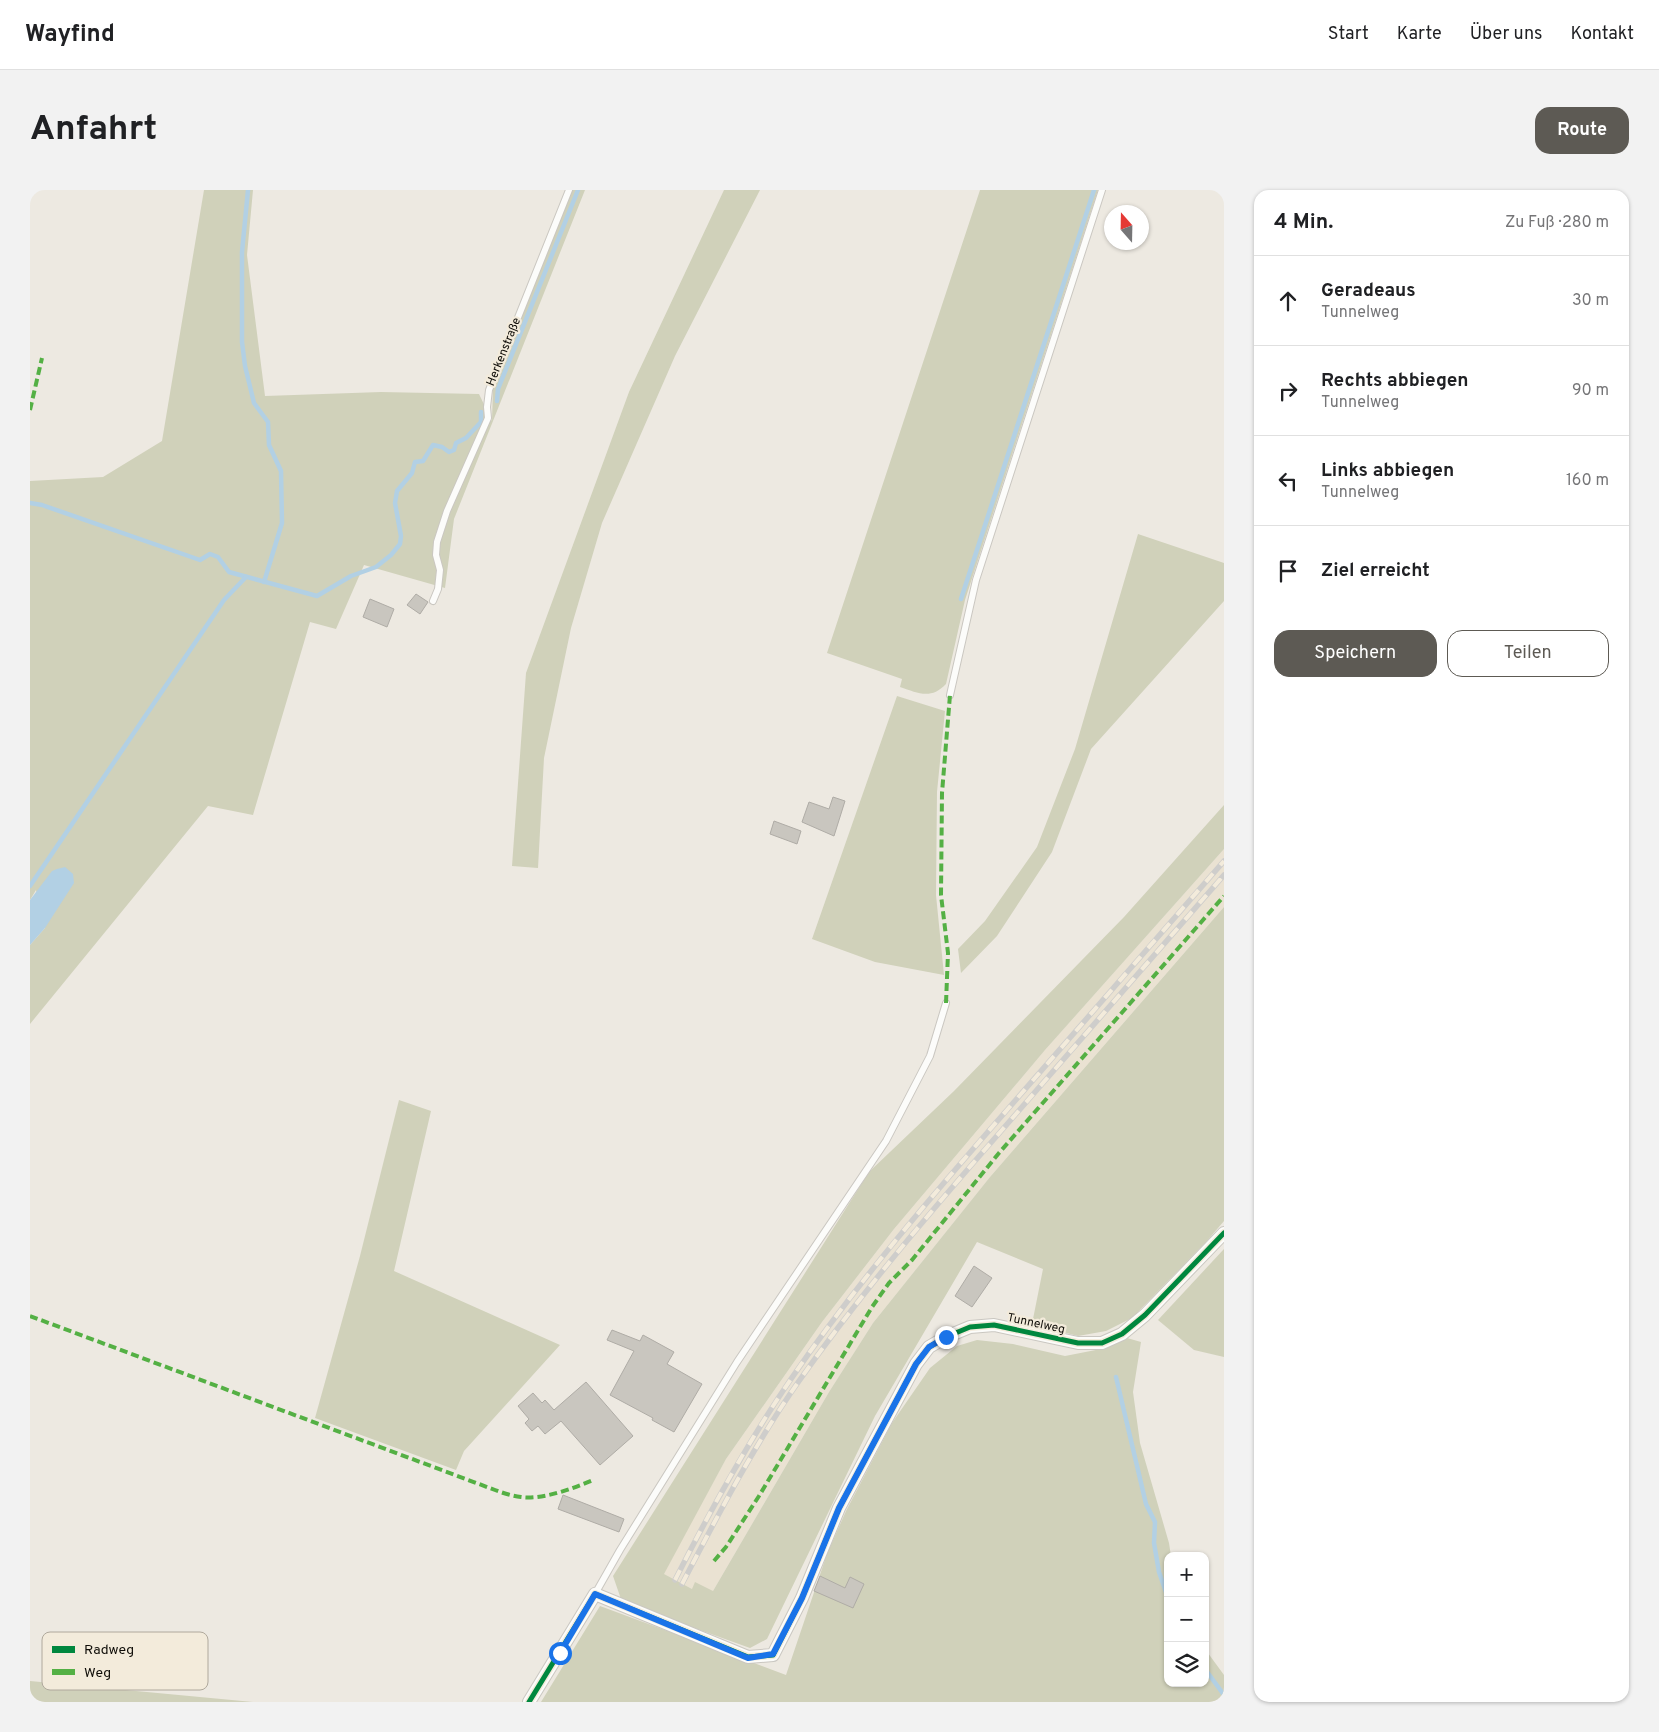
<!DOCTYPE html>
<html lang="de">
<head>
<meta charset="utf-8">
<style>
  :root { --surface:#fff; --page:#f2f2f2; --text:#202124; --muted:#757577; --line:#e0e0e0; --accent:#5d5a54 }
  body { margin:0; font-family:Overpass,sans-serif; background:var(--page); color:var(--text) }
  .controls { position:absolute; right:15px; bottom:15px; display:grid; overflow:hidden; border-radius:10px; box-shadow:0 1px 4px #0004 }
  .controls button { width:45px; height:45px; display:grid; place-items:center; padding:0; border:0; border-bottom:1px solid var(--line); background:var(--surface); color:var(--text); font:25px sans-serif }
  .compass { position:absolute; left:1074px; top:15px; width:45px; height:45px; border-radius:50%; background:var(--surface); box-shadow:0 1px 4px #0004; rotate:340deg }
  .stop { position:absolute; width:15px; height:15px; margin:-11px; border:4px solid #1a73e8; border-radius:50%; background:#fff }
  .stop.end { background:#1a73e8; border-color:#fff; box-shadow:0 1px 5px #0008 }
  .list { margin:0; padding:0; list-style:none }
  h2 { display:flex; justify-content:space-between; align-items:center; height:65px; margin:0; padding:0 20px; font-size:21px }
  h2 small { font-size:16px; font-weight:400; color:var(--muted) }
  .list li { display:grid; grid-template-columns:32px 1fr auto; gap:15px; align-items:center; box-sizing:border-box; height:90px; padding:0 20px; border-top:1px solid var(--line) }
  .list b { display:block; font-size:19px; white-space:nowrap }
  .list p { margin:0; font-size:16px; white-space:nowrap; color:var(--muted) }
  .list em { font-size:16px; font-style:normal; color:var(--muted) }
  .actions { display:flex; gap:10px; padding:15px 20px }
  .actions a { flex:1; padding:11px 0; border:1px solid var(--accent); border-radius:15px; text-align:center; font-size:18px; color:var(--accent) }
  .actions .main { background:var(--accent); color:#fff }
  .icon { flex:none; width:28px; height:28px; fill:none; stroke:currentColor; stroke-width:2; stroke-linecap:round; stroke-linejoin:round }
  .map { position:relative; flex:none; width:1194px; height:1512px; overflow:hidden; border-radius:15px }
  header { display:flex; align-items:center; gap:30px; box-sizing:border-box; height:70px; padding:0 25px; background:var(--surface); border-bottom:1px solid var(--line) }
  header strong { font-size:24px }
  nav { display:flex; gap:28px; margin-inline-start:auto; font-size:18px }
  .intro { display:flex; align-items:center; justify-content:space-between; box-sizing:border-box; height:120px; padding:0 30px }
  h1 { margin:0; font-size:35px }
  .button { padding:12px 22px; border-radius:15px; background:var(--accent); color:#fff; font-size:18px; font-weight:700 }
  main { display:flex; gap:30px; padding:0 30px }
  aside { flex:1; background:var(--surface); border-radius:15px; box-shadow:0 1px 4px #0004 }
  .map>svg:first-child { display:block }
  .built { fill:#eae2d2 }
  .green { fill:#d0d1ba }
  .water { fill:#b2d0e4 }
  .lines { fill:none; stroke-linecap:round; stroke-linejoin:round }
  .stream { stroke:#b2d0e4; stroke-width:4.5 }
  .building { fill:#c9c6bf; stroke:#afaca6 }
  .lane-casing { stroke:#cac7c1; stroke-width:8 }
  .street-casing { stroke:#cac7c1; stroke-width:14 }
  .lane { stroke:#fcfcfa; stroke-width:6 }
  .street { stroke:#fcfcfa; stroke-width:12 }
  .rail-casing { stroke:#cecdcb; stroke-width:5.5 }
  .rail { stroke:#f3ebdb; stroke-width:4; stroke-dasharray:11; stroke-linecap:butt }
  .quiet { stroke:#54b044; stroke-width:4; stroke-dasharray:8 4; stroke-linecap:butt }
  .cycleway-casing { stroke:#f3ebdb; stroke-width:8 }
  .cycleway { stroke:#00873e; stroke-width:5 }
  .route { stroke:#1a73e8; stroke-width:6 }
  .labels { text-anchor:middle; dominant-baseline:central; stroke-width:4.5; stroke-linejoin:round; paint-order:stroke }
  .street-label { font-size:12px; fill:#0f0d08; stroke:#f3ebdb }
  .key { fill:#f3ebdb; stroke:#afa89c; stroke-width:1 }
  .key-label { font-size:14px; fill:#0f0d08 }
</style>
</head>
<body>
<header>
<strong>Wayfind</strong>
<nav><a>Start</a><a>Karte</a><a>Über uns</a><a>Kontakt</a></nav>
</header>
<div class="intro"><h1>Anfahrt</h1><a class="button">Route</a></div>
<main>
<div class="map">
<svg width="1194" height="1512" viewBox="0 0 1194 1512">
  <rect width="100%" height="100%" fill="#ede9e1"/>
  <polygon class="built" points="1194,659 1194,717 960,987 843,1133 799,1202 683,1401 662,1399 633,1384 696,1269 792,1132 864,1039 1015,860"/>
  <g class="green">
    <polygon points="174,0 223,0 217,65 235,206 351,202 449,204 462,231 463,198 542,0 555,0 424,329 415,398 334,375 306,439 280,432 223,625 178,616 0,834 0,755 15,738 6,700 0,710 0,291 73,287 132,251"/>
    <polygon points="694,0 730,0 645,166 572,333 541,438 514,568 508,678 482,676 496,483 599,202"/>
    <path d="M950,0H1068L935,410L916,494C901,510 888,503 870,497L872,489L797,463Z"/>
    <polygon points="1108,344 1194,373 1194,411 1061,559 1022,662 967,746 931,783 928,759 955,731 1007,657 1045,559"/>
    <polygon points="867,506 915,521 907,602 906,705 914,785 845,772 782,749"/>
    <polygon points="1194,615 1194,659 1015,860 864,1039 792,1132 696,1269 634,1384 662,1399 665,1392 683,1401 799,1202 843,1133 960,987 1194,717 1194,1031 1176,1052 1102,1128 1076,1141 1048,1146 1002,1134 1013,1079 947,1052 845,1226 737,1449 720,1458 592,1412 583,1386 839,982 924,901 1094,727"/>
    <polygon points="369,910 401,921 364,1081 530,1155 434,1261 426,1280 285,1228 330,1066"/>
    <polygon points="1194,1059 1194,1167 1164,1160 1128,1130"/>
    <polygon points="1097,1148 1111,1152 1103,1202 1110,1253 1139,1353 1141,1366 1138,1366 1138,1493 1175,1493 1175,1459 1194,1485 1194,1512 511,1512 570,1416 756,1485 797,1364 816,1321 862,1233 900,1178 927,1156 947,1150 983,1154 1035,1166 1076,1158"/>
    <polygon points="0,1491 223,1512 0,1512"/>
  </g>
  <polygon class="water" points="35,677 43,684 44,693 15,738 0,755 0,710 22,681 27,679"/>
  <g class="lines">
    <g class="stream">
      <polyline points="218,0 212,62 212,152 215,176 224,213 238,232 239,255 251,281 252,333 234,392"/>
      <polyline points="467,211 468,199 548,0"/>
      <polyline points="0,313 12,315 170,370 180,364 188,367 199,382 287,406 321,386 346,377 361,365 370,354 371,346 365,313 367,301 382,283 385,272 393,271 403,255 412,257 419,262 424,260 426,253 436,248 451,232 451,222"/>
      <polyline points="931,409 1064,0"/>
      <polyline points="0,696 194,410 216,387"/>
      <polyline points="1086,1187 1116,1314 1125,1332 1124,1353 1129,1382 1138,1408"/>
      <polyline points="1175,1479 1194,1505"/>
    </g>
  </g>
  <g class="building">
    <polygon points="386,404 398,412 390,424 377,415"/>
    <polygon points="340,409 364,419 357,437 333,427"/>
    <polygon points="803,607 815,611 804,646 772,632 779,612 799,619"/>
    <polygon points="744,631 771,641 767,654 740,644"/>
    <polygon points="944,1076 962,1088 942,1117 925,1106"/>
    <polygon points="582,1140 610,1151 613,1145 644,1162 637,1174 672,1194 644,1242 622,1230 623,1228 580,1205 604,1161 577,1150"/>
    <polygon points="556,1192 603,1246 570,1275 531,1231 515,1244 508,1236 502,1241 495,1233 499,1229 488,1216 503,1203 512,1213 515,1210 524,1220"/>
    <polygon points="533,1305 594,1329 589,1342 528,1319"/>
    <polygon points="790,1386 815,1398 820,1387 834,1394 823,1418 784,1401"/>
  </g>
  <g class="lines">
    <defs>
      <g id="lane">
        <polyline points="403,411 408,399 410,380 406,365 407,352 417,321 458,228 457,217 459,200 539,0"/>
        <polyline points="920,505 946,390 1072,0"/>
        <polyline points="565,1404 590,1360 707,1172 856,951 900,866 916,813"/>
      </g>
      <polyline id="street" points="499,1512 565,1404 718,1467 743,1465 772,1408 809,1318 886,1174 899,1157 916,1147 940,1137 964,1135 1048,1153 1072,1153 1092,1144 1115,1125 1194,1043"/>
    </defs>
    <use href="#lane" class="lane-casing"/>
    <use href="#street" class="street-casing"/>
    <use href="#lane" class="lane"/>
    <use href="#street" class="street"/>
    <defs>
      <g id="rail">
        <path d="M645,1390C680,1321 717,1253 761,1189C828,1091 906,1001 984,912C1054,832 1124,751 1194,671"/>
        <path d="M652,1394C688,1325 724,1255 769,1191C831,1103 901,1021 972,940C1046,855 1120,770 1194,685"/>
      </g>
    </defs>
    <use href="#rail" class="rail-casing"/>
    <use href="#rail" class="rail"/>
    <g class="quiet">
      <polyline points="0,220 12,168"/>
      <polyline points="916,813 918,763 911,705 912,603 920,505"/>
      <path d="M0,1126L465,1300C473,1303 482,1306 491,1307C513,1310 544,1298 563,1290"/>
      <polyline points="684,1371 696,1357 729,1306 842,1117 859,1093 882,1070 969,963 1194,706"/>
    </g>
    <defs>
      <polyline id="cycleway" points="499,1512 565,1404 718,1467 743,1465 772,1408 809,1318 886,1174 899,1157 916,1147 940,1137 964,1135 1048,1153 1072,1153 1092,1144 1115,1125 1194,1043"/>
    </defs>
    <use href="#cycleway" class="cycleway-casing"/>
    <use href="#cycleway" class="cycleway"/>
  </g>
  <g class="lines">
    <polyline class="route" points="530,1463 565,1404 718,1468 743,1464 772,1408 809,1318 886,1174 899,1157 916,1147"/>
  </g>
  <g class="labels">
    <g class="street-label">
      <text transform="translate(474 162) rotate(-68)">Herkenstraße</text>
      <text transform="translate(1006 1134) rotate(12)">Tunnelweg</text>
    </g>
  </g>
  <rect x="12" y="1442" width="166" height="58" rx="8" class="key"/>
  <rect x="22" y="1456" width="23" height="7" fill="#00873e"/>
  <rect x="22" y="1479" width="23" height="6" fill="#54b044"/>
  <g class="key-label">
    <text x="54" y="1464">Radweg</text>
    <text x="54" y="1487">Weg</text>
  </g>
</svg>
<div class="controls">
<button>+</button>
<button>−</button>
<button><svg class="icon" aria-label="layers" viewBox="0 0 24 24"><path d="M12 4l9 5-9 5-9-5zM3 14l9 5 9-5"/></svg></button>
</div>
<svg class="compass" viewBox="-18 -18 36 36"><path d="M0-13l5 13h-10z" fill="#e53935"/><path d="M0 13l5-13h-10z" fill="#757577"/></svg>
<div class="stop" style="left:530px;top:1463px"></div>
<div class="stop end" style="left:916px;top:1147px"></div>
</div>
<aside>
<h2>4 Min.<small>Zu Fuß · 280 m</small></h2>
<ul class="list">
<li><svg class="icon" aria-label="ahead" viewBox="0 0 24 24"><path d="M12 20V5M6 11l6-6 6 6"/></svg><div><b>Geradeaus</b><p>Tunnelweg</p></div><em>30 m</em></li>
<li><svg class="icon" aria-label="right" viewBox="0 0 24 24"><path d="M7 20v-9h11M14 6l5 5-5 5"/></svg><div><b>Rechts abbiegen</b><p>Tunnelweg</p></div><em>90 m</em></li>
<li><svg class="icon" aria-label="left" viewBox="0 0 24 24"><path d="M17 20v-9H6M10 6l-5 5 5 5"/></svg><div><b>Links abbiegen</b><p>Tunnelweg</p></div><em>160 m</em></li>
<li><svg class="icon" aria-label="arrive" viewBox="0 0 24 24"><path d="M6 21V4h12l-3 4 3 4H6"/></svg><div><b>Ziel erreicht</b></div></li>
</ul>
<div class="actions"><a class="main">Speichern</a><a>Teilen</a></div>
</aside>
</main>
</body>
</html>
